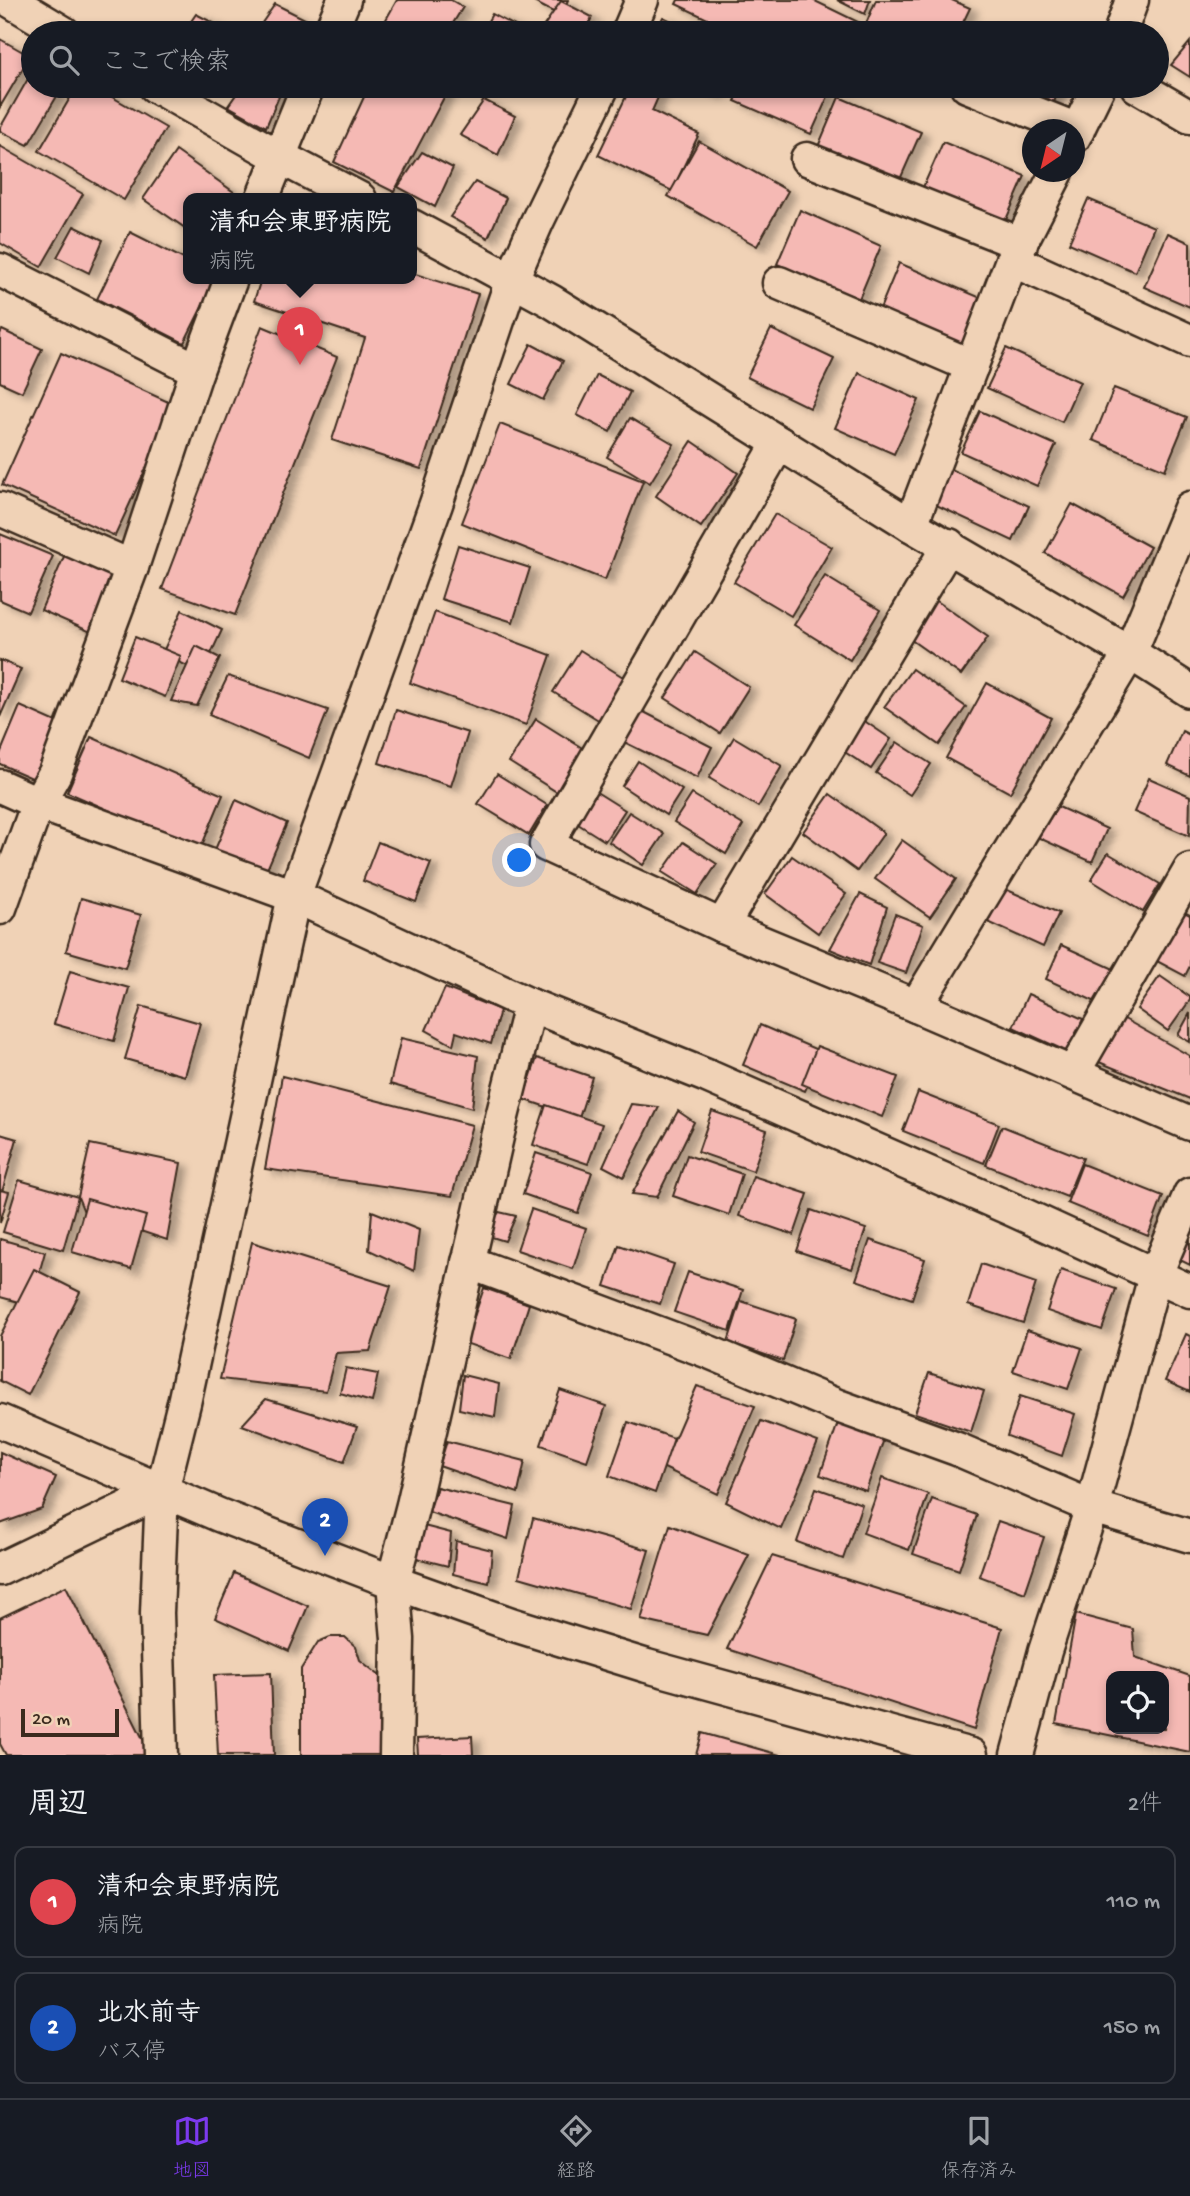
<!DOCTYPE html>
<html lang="ja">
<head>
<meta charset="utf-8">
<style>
  :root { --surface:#171b24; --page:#242831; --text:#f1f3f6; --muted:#9ea1a6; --line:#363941; --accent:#7c3aed }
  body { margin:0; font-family:"Gochi Hand","Klee One",sans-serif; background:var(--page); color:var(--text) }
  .controls { position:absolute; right:21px; bottom:21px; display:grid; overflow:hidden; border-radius:14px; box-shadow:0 4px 10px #0003 }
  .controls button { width:63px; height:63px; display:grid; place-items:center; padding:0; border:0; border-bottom:2px solid var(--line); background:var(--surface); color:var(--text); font:35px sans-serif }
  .compass { position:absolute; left:1022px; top:119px; width:63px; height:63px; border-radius:50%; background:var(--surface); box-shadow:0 4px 10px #0003; rotate:215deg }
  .scale { position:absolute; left:21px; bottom:18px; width:98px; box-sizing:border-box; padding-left:7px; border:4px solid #3b2a1e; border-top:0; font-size:19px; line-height:24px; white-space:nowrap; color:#3b2a1e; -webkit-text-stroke:5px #f0d2b6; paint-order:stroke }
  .you { position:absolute; left:520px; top:861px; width:24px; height:24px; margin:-18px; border:5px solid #fff; border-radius:50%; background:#1a73e8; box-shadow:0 0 0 10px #1a73e833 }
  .badge { display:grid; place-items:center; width:46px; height:46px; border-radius:50%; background:var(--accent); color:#fff; font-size:23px; font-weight:700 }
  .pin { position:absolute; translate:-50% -58px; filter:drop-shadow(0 2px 4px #0008) }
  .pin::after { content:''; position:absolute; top:37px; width:24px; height:21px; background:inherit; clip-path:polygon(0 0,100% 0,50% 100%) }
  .popup { position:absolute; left:183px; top:193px; width:234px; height:91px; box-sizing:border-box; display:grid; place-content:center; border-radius:14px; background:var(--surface); filter:drop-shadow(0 2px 5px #0005); font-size:23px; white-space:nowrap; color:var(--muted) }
  .popup b { font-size:26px; color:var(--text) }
  .popup::after { content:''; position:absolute; left:50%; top:100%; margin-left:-14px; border:14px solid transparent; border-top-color:var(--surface) }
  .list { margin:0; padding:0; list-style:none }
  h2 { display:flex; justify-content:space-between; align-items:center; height:91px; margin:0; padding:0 28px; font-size:30px }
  h2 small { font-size:23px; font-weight:400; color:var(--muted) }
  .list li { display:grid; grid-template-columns:46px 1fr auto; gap:21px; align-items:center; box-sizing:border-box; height:112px; margin:0 14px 14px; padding:0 14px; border:2px solid var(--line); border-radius:14px }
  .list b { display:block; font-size:26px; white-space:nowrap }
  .list p { margin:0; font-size:23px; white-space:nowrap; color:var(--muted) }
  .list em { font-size:23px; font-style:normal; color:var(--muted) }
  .icon { flex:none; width:38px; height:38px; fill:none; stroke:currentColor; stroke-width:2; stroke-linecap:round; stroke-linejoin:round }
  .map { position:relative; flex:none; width:1190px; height:1755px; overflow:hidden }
  .search { position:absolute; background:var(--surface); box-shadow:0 4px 10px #0003; left:21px; right:21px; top:21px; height:77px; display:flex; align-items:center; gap:18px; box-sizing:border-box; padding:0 24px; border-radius:38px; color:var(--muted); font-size:26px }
  .sheet { height:343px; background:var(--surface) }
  nav { display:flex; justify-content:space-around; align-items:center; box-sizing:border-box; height:98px; border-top:2px solid var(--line); background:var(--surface); font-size:19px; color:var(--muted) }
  nav a { display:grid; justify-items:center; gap:4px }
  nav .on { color:var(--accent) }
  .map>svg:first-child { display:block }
  .building { fill:#f5b9b4; stroke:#3b2a1e; stroke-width:2; fill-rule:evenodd; filter:url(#shadow) }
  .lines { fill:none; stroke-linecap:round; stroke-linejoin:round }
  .minor-casing { stroke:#3b2a1e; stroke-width:37 }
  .minor { stroke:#f0d2b6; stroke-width:32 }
</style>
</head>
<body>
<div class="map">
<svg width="1190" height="1755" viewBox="0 0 1190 1755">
  <defs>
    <filter id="shadow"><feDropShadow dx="8" dy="4.5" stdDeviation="3.5" flood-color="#0004"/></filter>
  </defs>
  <rect width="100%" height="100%" fill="#f0d2b6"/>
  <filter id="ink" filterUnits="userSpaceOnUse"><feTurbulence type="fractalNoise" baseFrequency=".0143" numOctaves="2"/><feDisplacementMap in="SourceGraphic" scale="14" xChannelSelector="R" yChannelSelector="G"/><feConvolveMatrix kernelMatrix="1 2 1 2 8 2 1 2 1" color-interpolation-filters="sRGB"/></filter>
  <g filter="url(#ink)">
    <g class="building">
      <polygon points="397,0 451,0 463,7 447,33 404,33 384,23"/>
      <polygon points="530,0 568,0 561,16"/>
      <polygon points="678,0 813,0 860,23 855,33 737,33 676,4"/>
      <polygon points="837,0 870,0 865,14"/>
      <polygon points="876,0 952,0 970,8 958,33 883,33 865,26"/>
      <polygon points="561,1 592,17 585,33 539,33"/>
      <polygon points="275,4 307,20 301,33 255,33"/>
      <polygon points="196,14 227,30 226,33 183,33"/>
      <polygon points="492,14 528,33 481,33"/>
      <polygon points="663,17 698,33 655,33"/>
      <polygon points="991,23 1015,33 986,33"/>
      <polygon points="0,39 30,56 0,107"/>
      <polygon points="1190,42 1190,77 1171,65"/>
      <polygon points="33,70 33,86 63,86 28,145 0,131 0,128"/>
      <polygon points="77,86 93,86 166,128 124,200 39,151"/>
      <polygon points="242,86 283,87 266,127 228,106"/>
      <polygon points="369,86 450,86 394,192 334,162"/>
      <polygon points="631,86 663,86 652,111 699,134 672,191 598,155"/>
      <polygon points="699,86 719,86 715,94"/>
      <polygon points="742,86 815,86 830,92 811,134 735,101"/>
      <polygon points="992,86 1061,86 1050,111"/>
      <polygon points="839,97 921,132 898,184 817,149"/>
      <polygon points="484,100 515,116 498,155 460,135"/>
      <polygon points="699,141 788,191 757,246 668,196"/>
      <polygon points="943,142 1025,176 1002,229 920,194"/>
      <polygon points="0,146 83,194 41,267 0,243"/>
      <polygon points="176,151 238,195 237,199 188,199 188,230 143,199"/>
      <polygon points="422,152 453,168 435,207 398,187"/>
      <polygon points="475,182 506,198 488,238 450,217"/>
      <polygon points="1088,199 1154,227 1135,272 1069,243"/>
      <polygon points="800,210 881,246 859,299 777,264"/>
      <polygon points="74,226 103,240 89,273 57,257"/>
      <polygon points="130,232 188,261 188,279 216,279 184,343 97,299"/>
      <polygon points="1168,233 1190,243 1190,307 1144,287"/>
      <polygon points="899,263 981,298 959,351 877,316"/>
      <polygon points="412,273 478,294 421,469 332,440 365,338 254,301 261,279 412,279"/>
      <polygon points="262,326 337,357 235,615 162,589"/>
      <polygon points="771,329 834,359 810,408 747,377"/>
      <polygon points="2,330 42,349 22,392 0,382 0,334"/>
      <polygon points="531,344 563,361 543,400 511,384"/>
      <polygon points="1006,348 1080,382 1062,422 987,388"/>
      <polygon points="61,353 175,405 115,536 2,485"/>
      <polygon points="859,373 919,400 894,454 835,428"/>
      <polygon points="597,375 630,392 610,432 577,415"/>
      <polygon points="1114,388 1187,417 1165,470 1093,440"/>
      <polygon points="980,411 1056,445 1037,486 961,452"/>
      <polygon points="630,418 674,444 650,483 607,457"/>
      <polygon points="500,424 643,481 605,580 462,523"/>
      <polygon points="692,441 738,473 701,527 656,496"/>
      <polygon points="948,468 1029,506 1013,541 932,503"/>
      <polygon points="1072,504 1150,547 1123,596 1045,553"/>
      <polygon points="775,514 832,547 791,616 734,582"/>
      <polygon points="0,534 53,556 28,612 0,600"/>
      <polygon points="458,545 530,568 513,622 441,599"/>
      <polygon points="65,554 117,577 93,633 41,610"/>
      <polygon points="825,576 880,610 850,660 794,625"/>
      <polygon points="934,599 988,637 961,675 907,637"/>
      <polygon points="182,610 222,630 202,673 162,654"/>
      <polygon points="435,612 551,655 526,725 410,683"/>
      <polygon points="135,637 181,656 165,697 119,678"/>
      <polygon points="196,646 220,658 197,706 171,701"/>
      <polygon points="580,650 631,682 605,724 553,692"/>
      <polygon points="695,652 749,687 720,733 665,698"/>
      <polygon points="0,660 21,669 0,717"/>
      <polygon points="912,669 966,707 939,745 884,707"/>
      <polygon points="228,676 328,710 309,758 209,715"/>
      <polygon points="987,683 1051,718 1010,793 946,758"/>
      <polygon points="20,706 72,729 48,785 0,764 0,754"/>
      <polygon points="396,710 468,733 451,786 379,763"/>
      <polygon points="640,710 712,747 697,778 624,742"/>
      <polygon points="857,716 891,739 871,769 837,747"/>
      <polygon points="536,719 587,751 560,794 509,762"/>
      <polygon points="1182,731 1190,735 1190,776 1167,765"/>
      <polygon points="91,737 223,795 200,850 67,792"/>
      <polygon points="734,737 782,766 758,807 709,778"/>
      <polygon points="897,742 931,764 910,795 876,773"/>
      <polygon points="638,761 682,790 666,815 622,786"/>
      <polygon points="497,774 547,805 529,835 478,804"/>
      <polygon points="1149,778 1190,796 1189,836 1134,812"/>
      <polygon points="590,788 625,810 605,841 570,819"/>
      <polygon points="692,794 743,825 726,854 674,822"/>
      <polygon points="830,794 884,833 857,871 803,832"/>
      <polygon points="236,800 287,823 265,874 214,852"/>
      <polygon points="1052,804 1107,829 1092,862 1037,837"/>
      <polygon points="629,812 664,834 643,865 609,842"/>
      <polygon points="902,840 956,879 930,917 875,879"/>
      <polygon points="378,842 431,863 416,902 363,881"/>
      <polygon points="683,842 717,864 697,894 662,872"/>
      <polygon points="1108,853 1160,884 1143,912 1091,880"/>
      <polygon points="792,856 846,894 818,933 765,894"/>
      <polygon points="1003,888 1059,913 1043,947 988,922"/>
      <polygon points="860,894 887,907 869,965 830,949"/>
      <polygon points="81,898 141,915 125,968 66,951"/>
      <polygon points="1179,909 1190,915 1190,966 1185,976 1153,959"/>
      <polygon points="895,914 923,925 906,973 877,963"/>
      <polygon points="1061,945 1116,970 1100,1004 1046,979"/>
      <polygon points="70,971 129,988 114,1041 54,1024"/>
      <polygon points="1160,976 1190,997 1190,1000 1168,1031 1137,1009"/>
      <polygon points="445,988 500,1010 491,1044 456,1032 453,1045 426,1030"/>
      <polygon points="1028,994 1083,1019 1068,1052 1013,1027"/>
      <polygon points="141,1006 200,1023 185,1076 125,1059"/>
      <polygon points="1190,1013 1190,1042 1178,1035"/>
      <polygon points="1119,1016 1190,1056 1190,1099 1089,1058"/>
      <polygon points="760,1025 822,1052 805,1091 743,1065"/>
      <polygon points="401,1038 478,1056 472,1108 390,1084"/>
      <polygon points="817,1046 898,1077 882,1117 802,1084"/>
      <polygon points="537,1058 592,1077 579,1118 523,1099"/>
      <polygon points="282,1076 472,1125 452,1196 265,1169"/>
      <polygon points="918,1092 999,1124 984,1163 903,1131"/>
      <polygon points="631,1104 659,1107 624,1177 603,1166"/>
      <polygon points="546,1105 602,1124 588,1164 533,1145"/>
      <polygon points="678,1111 694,1122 657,1197 632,1194"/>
      <polygon points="712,1111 767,1130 753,1171 698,1152"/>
      <polygon points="1002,1126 1083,1158 1067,1197 986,1165"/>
      <polygon points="0,1134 17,1139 2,1192 0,1191"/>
      <polygon points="90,1144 181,1163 167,1240 84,1212 78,1197"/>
      <polygon points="536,1153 592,1172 578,1213 523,1194"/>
      <polygon points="687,1155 742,1174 729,1215 673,1196"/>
      <polygon points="1082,1164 1163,1196 1148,1236 1067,1203"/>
      <polygon points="753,1176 808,1194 794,1235 739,1216"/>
      <polygon points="19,1180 78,1197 63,1250 3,1232"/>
      <polygon points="0,1190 9,1192 0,1223"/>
      <polygon points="87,1199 146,1216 131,1269 72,1252"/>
      <polygon points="531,1209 586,1228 573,1269 517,1250"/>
      <polygon points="811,1210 866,1229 852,1269 797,1251"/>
      <polygon points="372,1211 419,1230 414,1271 369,1250"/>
      <polygon points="499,1212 516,1216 505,1241 485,1235"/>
      <polygon points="1190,1237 1190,1265 1180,1260"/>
      <polygon points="0,1239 45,1252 30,1305 0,1297"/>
      <polygon points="870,1240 925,1259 912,1299 856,1280"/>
      <polygon points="252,1242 391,1286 370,1351 336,1353 326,1391 220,1379"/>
      <polygon points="619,1245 674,1264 660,1304 605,1286"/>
      <polygon points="981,1264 1036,1283 1023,1323 968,1305"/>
      <polygon points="34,1269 80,1292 28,1395 0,1381 0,1336"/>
      <polygon points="1061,1270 1116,1289 1102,1330 1047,1311"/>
      <polygon points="688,1272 743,1290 730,1331 674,1312"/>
      <polygon points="484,1288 529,1304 511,1359 465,1343"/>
      <polygon points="741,1301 796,1319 783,1361 728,1342"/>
      <polygon points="1027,1330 1082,1348 1068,1389 1013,1371"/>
      <polygon points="1186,1334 1190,1336 1190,1392 1165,1381"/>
      <polygon points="346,1368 378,1374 372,1402 340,1393"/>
      <polygon points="929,1373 984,1391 971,1432 915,1413"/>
      <polygon points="463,1375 499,1384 495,1417 459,1409"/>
      <polygon points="697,1386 755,1406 718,1494 662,1467"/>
      <polygon points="560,1390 606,1406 587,1461 541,1445"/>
      <polygon points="1020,1396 1075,1414 1062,1456 1007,1436"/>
      <polygon points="266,1399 357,1427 344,1462 242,1425"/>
      <polygon points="839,1420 885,1436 866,1491 820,1475"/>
      <polygon points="761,1421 818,1442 781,1529 726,1502"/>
      <polygon points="628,1422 674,1438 655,1493 609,1476"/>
      <polygon points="447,1441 525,1461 518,1493 439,1466"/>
      <polygon points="0,1452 56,1477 42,1509 0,1524"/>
      <polygon points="882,1478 928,1494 909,1550 863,1533"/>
      <polygon points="437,1487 515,1506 508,1539 429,1512"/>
      <polygon points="816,1488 862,1504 843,1559 797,1542"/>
      <polygon points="932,1499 977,1515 959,1570 913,1554"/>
      <polygon points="533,1518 649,1550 631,1609 519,1577"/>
      <polygon points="998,1521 1044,1537 1025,1593 979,1576"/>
      <polygon points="416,1524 451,1533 448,1566 412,1557"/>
      <polygon points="670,1525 749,1555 707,1635 641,1620"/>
      <polygon points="456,1541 492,1550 489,1583 453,1574"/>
      <polygon points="772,1556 1002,1628 974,1730 727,1649"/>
      <polygon points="234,1573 308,1606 289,1651 215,1618"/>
      <polygon points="66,1586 151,1755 6,1755 0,1744 0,1618"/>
      <path d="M1076,1614L1133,1629L1135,1657L1190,1676V1752L1056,1724ZM1111,1676H1164V1729H1111Z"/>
      <polygon points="330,1637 345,1637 356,1647 360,1660 385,1680 384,1755 301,1755 301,1669 318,1642"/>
      <polygon points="271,1673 274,1755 218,1755 214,1675"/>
      <polygon points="702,1733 780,1755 696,1755"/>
      <polygon points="472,1736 473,1755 418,1755 417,1739"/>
    </g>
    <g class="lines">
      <defs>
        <g id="minor">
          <polyline points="9,0 64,33"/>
          <polyline points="330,33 344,0"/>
          <polyline points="628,33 642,0"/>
          <polyline points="1120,33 1132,0"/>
          <polyline points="155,86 278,156 360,199"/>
          <polyline points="967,86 1078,130"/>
          <polyline points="1137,86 1190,117"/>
          <polyline points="1074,137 1099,86"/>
          <polyline points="807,159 1021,244"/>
          <polyline points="262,199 308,86"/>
          <polyline points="412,226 551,301 911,525 1130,653 1190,691"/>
          <polyline points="1012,260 1190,341"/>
          <polyline points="0,270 197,370"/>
          <polyline points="779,283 972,366"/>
          <polyline points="779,443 546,845 722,926 916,1006 1190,1124"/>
          <polyline points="0,509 132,567"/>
          <polyline points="911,525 1012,260 1057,172"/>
          <polyline points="0,786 38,803 294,896 530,1005 707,1076 1011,1209 1190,1291"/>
          <polyline points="0,908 38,803 55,773 132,567 197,370 231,279"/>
          <polyline points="722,926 949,545"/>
          <polyline points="916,1006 1130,653 1190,508"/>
          <polyline points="1073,1073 1190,870"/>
          <polyline points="468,1262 709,1352 838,1406 957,1449 1092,1507 1190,1536"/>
          <polyline points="0,1421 219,1515 393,1582 511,1624 647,1666 971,1755"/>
          <polyline points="0,1569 162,1491"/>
          <polyline points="161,1755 157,1613 162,1491 184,1403 294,896 436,504 512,279 537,222 603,86"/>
          <polyline points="396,1755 398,1639 393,1582 413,1505 497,1137 530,1005"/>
          <polyline points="1017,1755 1045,1651 1092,1507 1155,1276 1190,1194"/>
        </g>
      </defs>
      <use href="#minor" class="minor-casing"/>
      <use href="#minor" class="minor"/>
    </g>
  </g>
</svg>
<div class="controls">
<button><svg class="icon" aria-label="locate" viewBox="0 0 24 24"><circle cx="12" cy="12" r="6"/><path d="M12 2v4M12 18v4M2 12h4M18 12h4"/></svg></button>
</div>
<svg class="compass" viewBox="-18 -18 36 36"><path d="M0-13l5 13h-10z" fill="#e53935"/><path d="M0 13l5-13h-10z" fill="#9ea1a6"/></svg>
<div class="scale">20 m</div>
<div class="you"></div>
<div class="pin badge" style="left:300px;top:365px;background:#e0444e">1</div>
<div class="popup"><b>清和会東野病院</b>病院</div>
<div class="pin badge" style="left:325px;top:1556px;background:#1a4fb4">2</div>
<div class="search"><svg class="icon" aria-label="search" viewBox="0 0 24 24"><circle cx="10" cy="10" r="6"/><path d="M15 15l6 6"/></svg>ここで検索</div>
</div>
<section class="sheet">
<h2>周辺<small>2件</small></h2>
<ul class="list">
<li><span class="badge" style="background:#e0444e">1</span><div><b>清和会東野病院</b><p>病院</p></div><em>110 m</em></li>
<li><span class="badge" style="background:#1a4fb4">2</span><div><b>北水前寺</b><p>バス停</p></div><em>150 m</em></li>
</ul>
</section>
<nav>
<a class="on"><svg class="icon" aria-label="map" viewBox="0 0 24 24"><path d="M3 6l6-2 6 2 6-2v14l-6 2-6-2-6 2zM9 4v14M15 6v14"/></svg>地図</a>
<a><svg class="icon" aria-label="directions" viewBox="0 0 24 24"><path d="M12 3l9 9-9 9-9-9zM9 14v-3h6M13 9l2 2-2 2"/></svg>経路</a>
<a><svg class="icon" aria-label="saved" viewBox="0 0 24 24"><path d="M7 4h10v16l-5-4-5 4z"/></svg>保存済み</a>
</nav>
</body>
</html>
